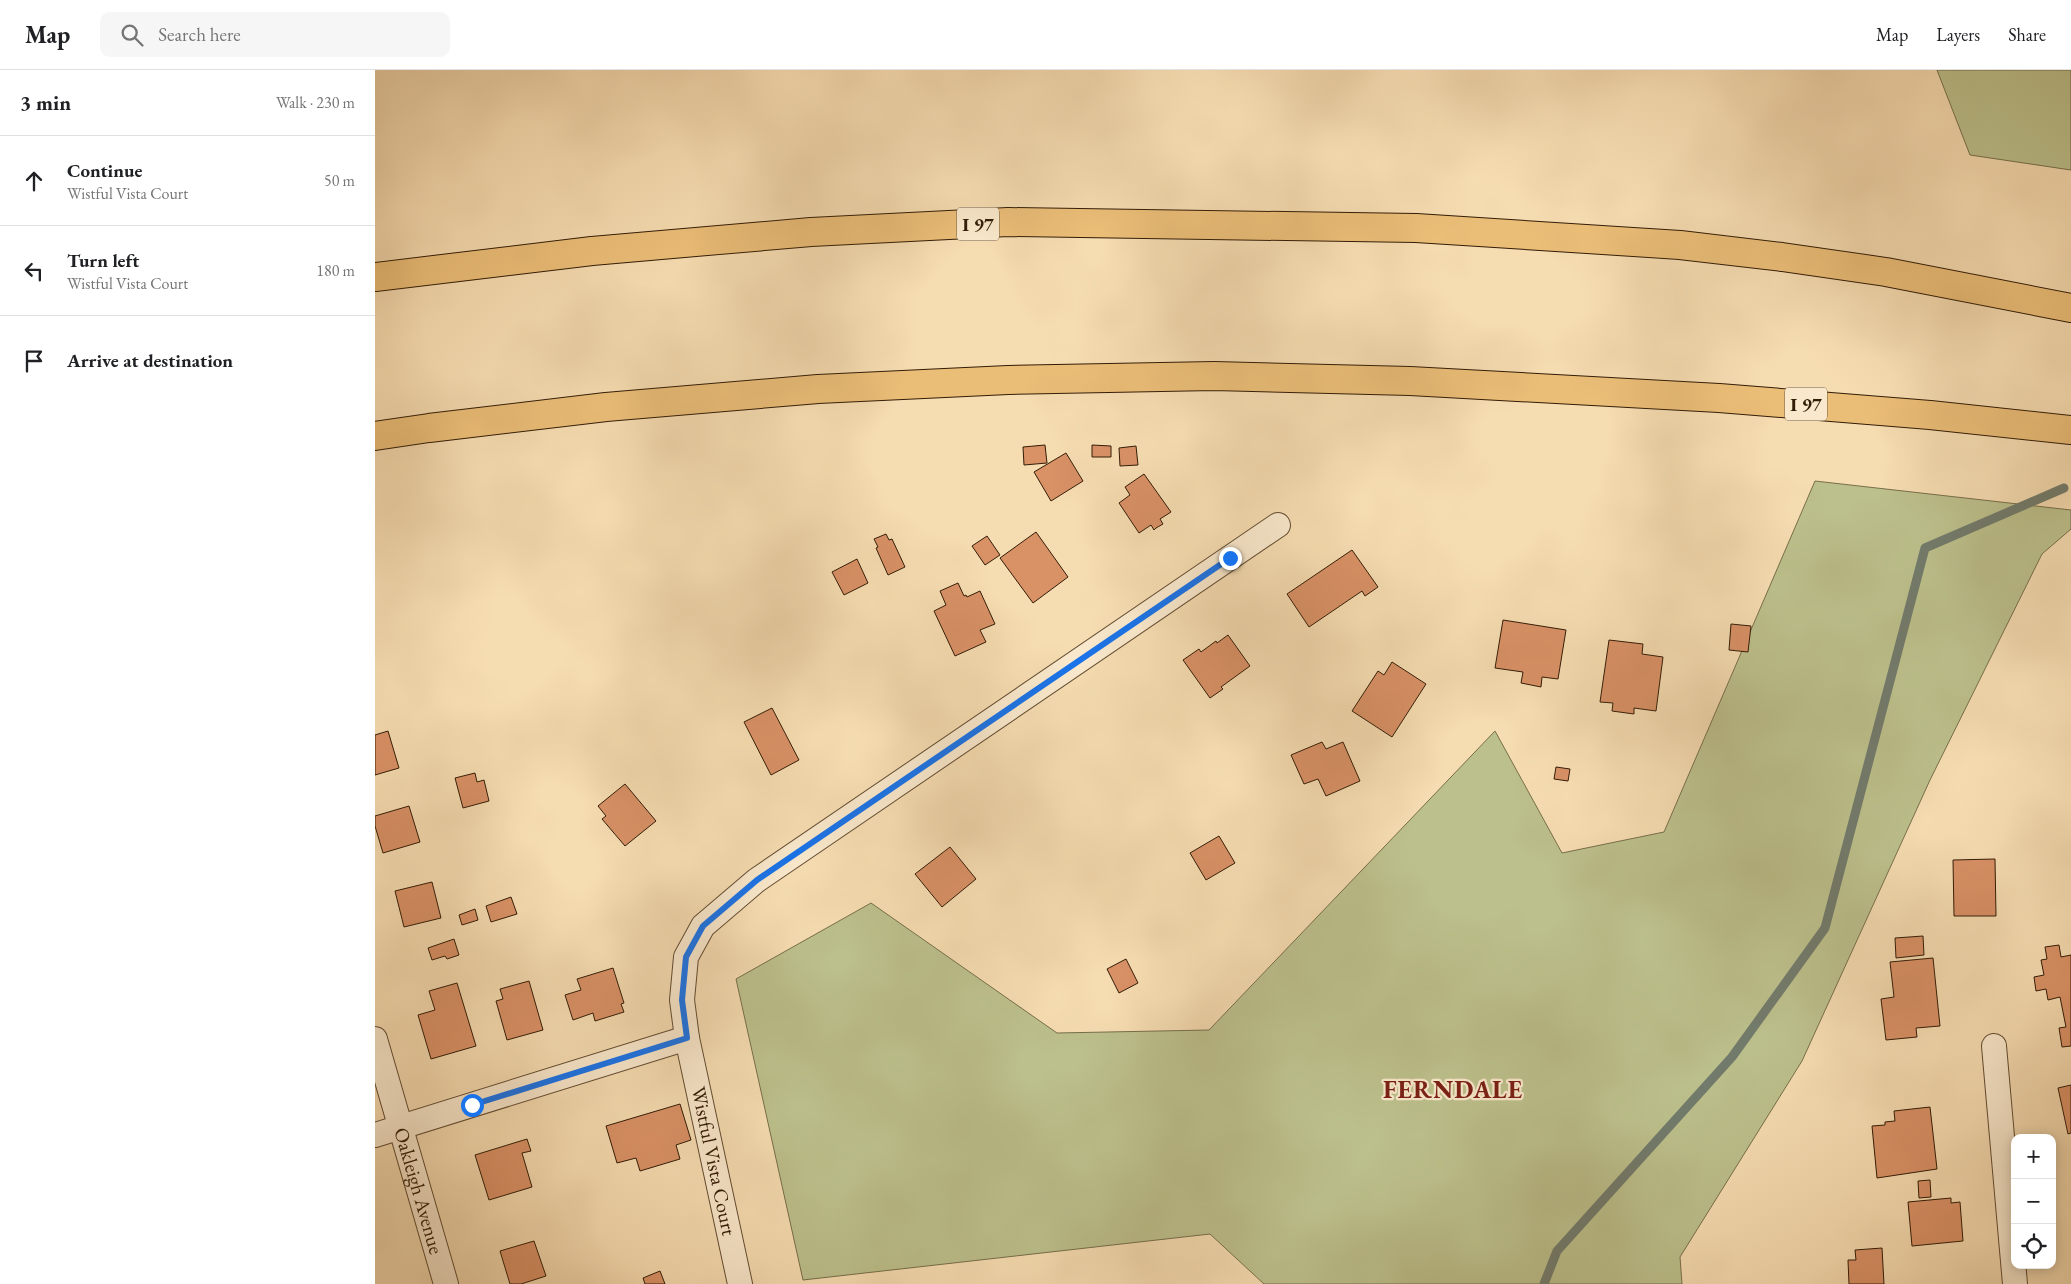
<!DOCTYPE html>
<html lang="en">
<head>
<meta charset="utf-8">
<style>
  :root { --surface:#fff; --page:#f6f6f6; --text:#202124; --muted:#757577; --line:#e0e0e0 }
  body { margin:0; font-family:"EB Garamond",serif; background:var(--page); color:var(--text) }
  .controls { position:absolute; right:15px; bottom:15px; display:grid; overflow:hidden; border-radius:10px; box-shadow:0 2px 12px #0003 }
  .controls button { width:45px; height:45px; display:grid; place-items:center; padding:0; border:0; border-bottom:1px solid var(--line); background:var(--surface); color:var(--text); font:25px sans-serif }
  .stop { position:absolute; width:15px; height:15px; margin:-11px; border:4px solid #1a73e8; border-radius:50%; background:#fff }
  .stop.end { background:#1a73e8; border-color:#fff; box-shadow:0 1px 5px #0008 }
  .list { margin:0; padding:0; list-style:none }
  h2 { display:flex; justify-content:space-between; align-items:center; height:65px; margin:0; padding:0 20px; font-size:21px }
  h2 small { font-size:16px; font-weight:400; color:var(--muted) }
  .list li { display:grid; grid-template-columns:32px 1fr auto; gap:15px; align-items:center; box-sizing:border-box; height:90px; padding:0 20px; border-top:1px solid var(--line) }
  .list b { display:block; font-size:19px; white-space:nowrap }
  .list p { margin:0; font-size:16px; white-space:nowrap; color:var(--muted) }
  .list em { font-size:16px; font-style:normal; color:var(--muted) }
  .icon { flex:none; width:28px; height:28px; fill:none; stroke:currentColor; stroke-width:2; stroke-linecap:round; stroke-linejoin:round }
  .map { position:relative; flex:none; width:1696px; height:1214px; overflow:hidden }
  header { display:flex; align-items:center; gap:30px; box-sizing:border-box; height:70px; padding:0 25px; background:var(--surface); border-bottom:1px solid var(--line) }
  header strong { font-size:24px }
  nav { display:flex; gap:28px; margin-inline-start:auto; font-size:18px }
  .search { width:350px; height:45px; background:var(--page); display:flex; align-items:center; gap:12px; box-sizing:border-box; padding:0 18px; border-radius:10px; color:var(--muted); font-size:19px }
  main { display:flex }
  aside { flex:1; background:var(--surface) }
  .map>svg:first-child { display:block }
  .green { fill:#bcc08c; stroke:#776e4a }
  .lines { fill:none; stroke-linecap:round; stroke-linejoin:round }
  .stream { stroke:#727b6c; stroke-width:9 }
  .building { fill:#d99166; stroke:#321c07 }
  .minor-casing { stroke:#634c32; stroke-width:26 }
  .motorway-casing { stroke:#321c07; stroke-width:30 }
  .minor { stroke:#f9e8cc; stroke-width:24 }
  .motorway { stroke:#ebbe78; stroke-width:28 }
  .route { stroke:#1a73e8; stroke-width:6 }
  .labels { text-anchor:middle; dominant-baseline:central; stroke-width:4.5; stroke-linejoin:round; paint-order:stroke }
  .shield { fill:#f9e8cc; stroke:#6e5942; stroke-width:1 }
  .shield-label { font-size:19px; font-weight:bold; fill:#321c07 }
  .street-label { font-size:20px; fill:#321c07; stroke:#f9e8cc }
  .district-label { font-size:25px; font-weight:bold; letter-spacing:1px; fill:#7a1f14; stroke:#f9e8cc }
</style>
</head>
<body>
<header>
<strong>Map</strong>
<div class="search"><svg class="icon" aria-label="search" viewBox="0 0 24 24"><circle cx="10" cy="10" r="6"/><path d="M15 15l6 6"/></svg>Search here</div>
<nav><a>Map</a><a>Layers</a><a>Share</a></nav>
</header>
<main>
<aside>
<h2>3 min<small>Walk · 230 m</small></h2>
<ul class="list">
<li><svg class="icon" aria-label="ahead" viewBox="0 0 24 24"><path d="M12 20V5M6 11l6-6 6 6"/></svg><div><b>Continue</b><p>Wistful Vista Court</p></div><em>50 m</em></li>
<li><svg class="icon" aria-label="left" viewBox="0 0 24 24"><path d="M17 20v-9H6M10 6l-5 5 5 5"/></svg><div><b>Turn left</b><p>Wistful Vista Court</p></div><em>180 m</em></li>
<li><svg class="icon" aria-label="arrive" viewBox="0 0 24 24"><path d="M6 21V4h12l-3 4 3 4H6"/></svg><div><b>Arrive at destination</b></div></li>
</ul>
</aside>
<div class="map">
<svg width="1696" height="1214" viewBox="0 0 1696 1214">
  <rect width="100%" height="100%" fill="#f6dcb1"/>
  <filter id="stains"><feTurbulence type="fractalNoise" baseFrequency=".004" numOctaves="4"/><feColorMatrix values="0 0 0 0 .2 0 0 0 0 .09 0 0 0 0 .02 0 0 0 .5 -.17"/></filter>
  <radialGradient id="worn" r=".72"><stop offset=".6" stop-color="#630" stop-opacity="0"/><stop offset="1" stop-color="#630" stop-opacity=".3"/></radialGradient>
  <g class="green">
    <polygon points="1562,0 1696,0 1696,100 1595,85"/>
    <polygon points="1440,411 1696,440 1696,459 1667,484 1555,710 1427,991 1305,1187 1307,1214 889,1214 835,1164 428,1210 361,909 496,833 682,963 834,960 1120,661 1187,783 1289,762"/>
  </g>
  <g class="lines">
    <polyline class="stream" points="1169,1214 1182,1181 1357,987 1450,858 1550,478 1689,418"/>
  </g>
  <g class="building">
    <polygon points="670,375 672,393 649,395 648,377"/>
    <polygon points="717,375 736,376 736,387 717,387"/>
    <polygon points="761,376 763,395 745,396 744,378"/>
    <polygon points="691,383 708,411 676,431 659,402"/>
    <polygon points="769,404 796,442 785,449 788,454 781,458 779,460 776,455 764,463 744,433 755,425 750,417"/>
    <polygon points="661,462 693,507 658,533 625,488"/>
    <polygon points="511,464 514,470 517,469 530,497 513,505 501,478 503,477 499,469"/>
    <polygon points="612,466 625,485 610,495 597,476"/>
    <polygon points="977,480 1003,517 990,526 987,521 934,557 912,524"/>
    <polygon points="482,489 493,513 469,525 457,502"/>
    <polygon points="583,513 589,526 591,525 592,527 605,521 620,554 605,560 611,572 580,586 559,541 571,535 565,521"/>
    <polygon points="1128,550 1191,560 1183,609 1167,607 1166,617 1146,613 1148,602 1120,598"/>
    <polygon points="1356,554 1376,556 1373,582 1354,580"/>
    <polygon points="853,565 875,596 846,617 848,619 835,628 808,590 824,579 826,582 841,571 842,573"/>
    <polygon points="1234,570 1268,574 1267,584 1288,587 1281,641 1259,638 1259,644 1237,641 1238,633 1225,632"/>
    <polygon points="1017,592 1051,614 1017,667 977,641 1003,601 1009,605"/>
    <polygon points="397,638 424,690 396,705 369,652"/>
    <polygon points="13,661 24,698 0,705 0,665"/>
    <polygon points="947,672 951,679 968,672 985,711 951,726 943,709 929,714 916,685"/>
    <polygon points="1181,697 1195,699 1193,711 1179,709"/>
    <polygon points="100,703 102,712 109,710 114,731 88,738 80,708"/>
    <polygon points="250,714 281,751 250,776 227,749 231,746 223,736"/>
    <polygon points="34,736 45,772 8,783 0,756 0,746"/>
    <polygon points="844,766 860,793 831,810 815,783"/>
    <polygon points="575,777 601,809 567,837 540,804"/>
    <polygon points="1620,789 1621,846 1579,846 1578,790"/>
    <polygon points="57,812 66,848 29,857 20,821"/>
    <polygon points="136,827 142,844 116,852 111,836"/>
    <polygon points="100,839 103,850 87,855 84,845"/>
    <polygon points="1548,866 1549,885 1521,888 1520,868"/>
    <polygon points="79,869 84,885 72,889 70,886 57,890 53,878"/>
    <polygon points="1684,875 1686,887 1696,885 1696,976 1687,977 1684,958 1691,957 1685,927 1673,930 1671,919 1661,921 1659,907 1669,905 1666,890 1672,889 1670,877"/>
    <polygon points="1558,888 1565,956 1541,958 1542,967 1511,970 1506,929 1519,927 1515,892"/>
    <polygon points="751,889 763,913 744,923 732,899"/>
    <polygon points="238,898 249,933 246,934 249,942 220,951 218,943 198,950 190,925 206,920 202,909"/>
    <polygon points="154,911 168,960 132,970 121,931 128,929 125,919"/>
    <polygon points="82,913 101,976 56,989 43,945 60,940 54,921"/>
    <polygon points="1696,1015 1696,1063 1693,1064 1683,1018"/>
    <polygon points="305,1034 316,1070 301,1075 305,1089 265,1101 261,1088 242,1093 231,1056"/>
    <polygon points="1555,1037 1562,1099 1502,1108 1497,1056 1510,1055 1510,1052 1520,1051 1519,1041"/>
    <polygon points="152,1069 156,1081 147,1083 157,1117 114,1130 100,1085"/>
    <polygon points="1555,1110 1556,1127 1544,1128 1543,1111"/>
    <polygon points="1576,1128 1576,1133 1585,1132 1588,1171 1537,1176 1533,1132"/>
    <polygon points="159,1171 171,1206 146,1214 135,1214 125,1181"/>
    <polygon points="1507,1178 1509,1214 1474,1214 1473,1190 1481,1190 1480,1180"/>
    <polygon points="285,1201 290,1214 270,1214 268,1208"/>
  </g>
  <g class="lines">
    <defs>
      <g id="minor">
        <path id="s1" d="M0,969L71,1214"/>
        <polyline points="1619,976 1640,1214"/>
        <polyline points="0,1065 312,968"/>
        <polyline points="365,1214 312,968 307,930 311,887 328,856 382,810 903,455"/>
      </g>
      <g id="motorway">
        <polyline points="0,207 217,181 436,162 633,152 1041,158 1305,175 1407,187 1511,202 1696,238"/>
        <polyline points="0,366 54,358 231,337 443,319 633,310 839,306 1035,311 1344,328 1555,345 1696,360"/>
      </g>
    </defs>
    <use href="#minor" class="minor-casing"/>
    <use href="#motorway" class="motorway-casing"/>
    <use href="#minor" class="minor"/>
    <use href="#motorway" class="motorway"/>
  </g>
  <g class="lines">
    <polyline class="route" points="97,1035 312,968 307,930 311,887 328,856 382,810 855,488"/>
  </g>
  <g class="labels">
    <g class="shield">
      <rect x="582" y="137.5" width="42" height="33" rx="4"/>
      <rect x="1410" y="317.5" width="42" height="33" rx="4"/>
    </g>
    <g class="shield-label">
      <text x="603" y="154">I 97</text>
      <text x="1431" y="334">I 97</text>
    </g>
    <g class="street-label">
      <text transform="translate(339 1091) rotate(78)">Wistful Vista Court</text>
      <text stroke="none"><textPath href="#s1" startOffset="158">Oakleigh Avenue</textPath></text>
    </g>
    <g class="district-label">
      <text x="1078" y="1019">FERNDALE</text>
    </g>
  </g>
  <rect width="100%" height="100%" filter="url(#stains)"/>
  <rect width="100%" height="100%" fill="url(#worn)"/>
</svg>
<div class="controls">
<button>+</button>
<button>−</button>
<button><svg class="icon" aria-label="locate" viewBox="0 0 24 24"><circle cx="12" cy="12" r="6"/><path d="M12 2v4M12 18v4M2 12h4M18 12h4"/></svg></button>
</div>
<div class="stop" style="left:97px;top:1035px"></div>
<div class="stop end" style="left:855px;top:488px"></div>
</div>
</main>
</body>
</html>
